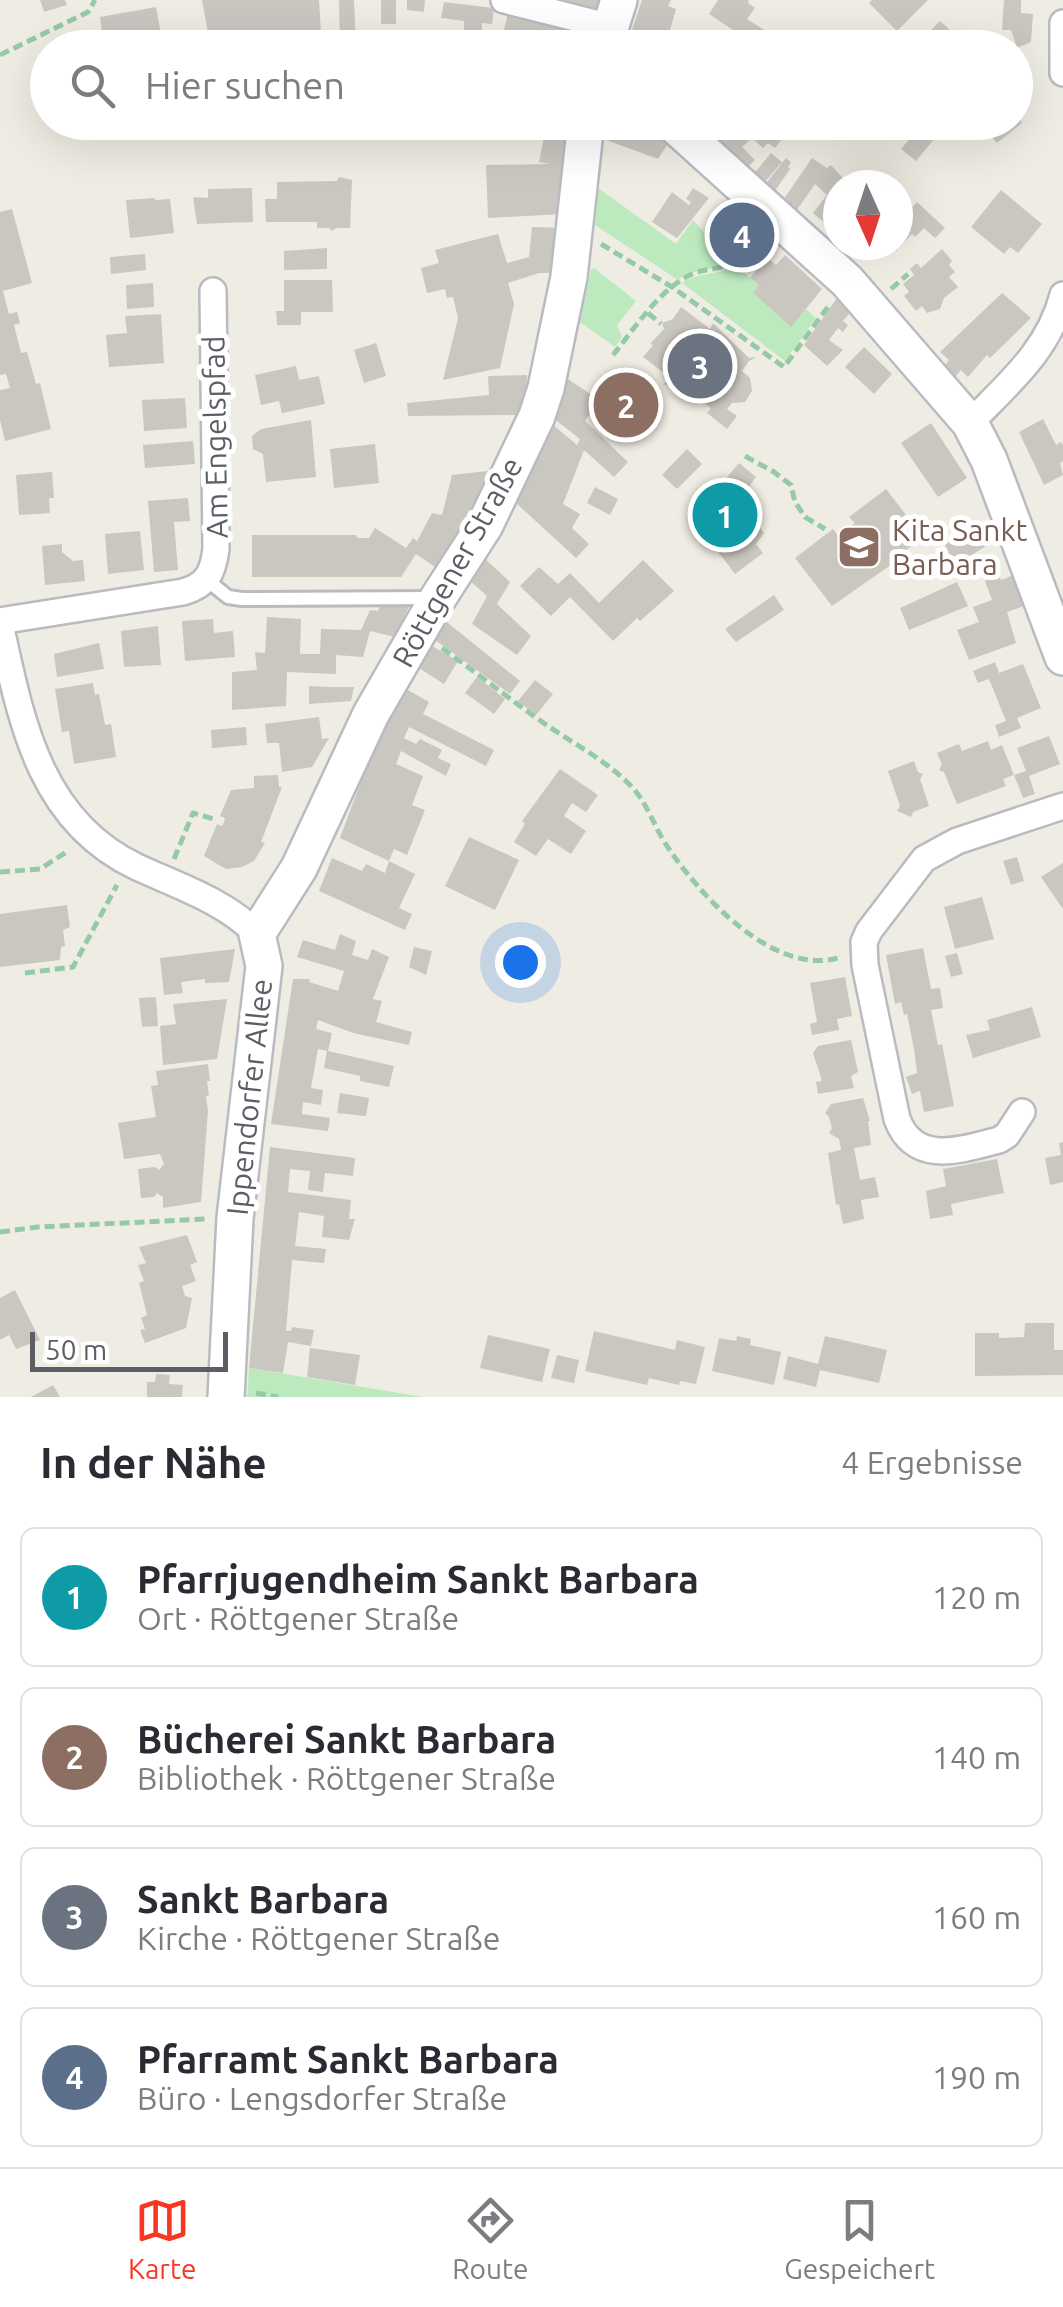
<!DOCTYPE html>
<html lang="de">
<head>
<meta charset="utf-8">
<style>
  :root { --surface:#fff; --page:#f7f7f7; --text:#2b2b33; --muted:#7c7c81; --line:#e1e1e2; --accent:#f73721 }
  body { margin:0; font-family:Ubuntu,sans-serif; background:var(--page); color:var(--text) }
  .compass { position:absolute; left:823px; top:170px; width:90px; height:90px; border-radius:50%; background:var(--surface); box-shadow:0 10px 40px #0002; rotate:177deg }
  .scale { position:absolute; left:30px; bottom:25px; width:198px; box-sizing:border-box; padding-left:10px; border:5px solid #5b5f65; border-top:0; font-size:28px; line-height:35px; white-space:nowrap; color:#5b5f65; -webkit-text-stroke:8px #fff; paint-order:stroke }
  .you { position:absolute; left:520px; top:962px; width:35px; height:35px; margin:-25px; border:8px solid #fff; border-radius:50%; background:#1a73e8; box-shadow:0 0 0 15px #1a73e833 }
  .badge { display:grid; place-items:center; width:65px; height:65px; border-radius:50%; background:var(--accent); color:#fff; font-size:32px; font-weight:700 }
  .pin { position:absolute; translate:-50% -50%; border:5px solid #fff; box-shadow:0 2px 10px #0006 }
  .list { margin:0; padding:0; list-style:none }
  h2 { display:flex; justify-content:space-between; align-items:center; height:130px; margin:0; padding:0 40px; font-size:42px }
  h2 small { font-size:32px; font-weight:400; color:var(--muted) }
  .list li { display:grid; grid-template-columns:65px 1fr auto; gap:30px; align-items:center; box-sizing:border-box; height:140px; margin:0 20px 20px; padding:0 20px; border:2px solid var(--line); border-radius:15px }
  .list b { display:block; font-size:38px; white-space:nowrap }
  .list p { margin:0; font-size:32px; white-space:nowrap; color:var(--muted) }
  .list em { font-size:32px; font-style:normal; color:var(--muted) }
  .icon { flex:none; width:55px; height:55px; fill:none; stroke:currentColor; stroke-width:2; stroke-linecap:round; stroke-linejoin:round }
  .map { position:relative; flex:none; width:1063px; height:1397px; overflow:hidden }
  .search { position:absolute; background:var(--surface); box-shadow:0 10px 40px #0002; left:30px; right:30px; top:30px; height:110px; display:flex; align-items:center; gap:25px; box-sizing:border-box; padding:0 35px; border-radius:55px; color:var(--muted); font-size:38px }
  .sheet { height:770px; background:var(--surface) }
  nav { display:flex; justify-content:space-around; align-items:center; box-sizing:border-box; height:140px; border-top:2px solid var(--line); background:var(--surface); font-size:28px; color:var(--muted) }
  nav a { display:grid; justify-items:center; gap:5px }
  nav .on { color:var(--accent) }
  .map>svg:first-child { display:block }
  .green { fill:#bde9be }
  .building { fill:#cac6c0 }
  .lines { fill:none; stroke-linecap:round; stroke-linejoin:round }
  .lane-casing { stroke:#b8bbc0; stroke-width:18 }
  .street-casing { stroke:#b8bbc0; stroke-width:30 }
  .secondary-casing { stroke:#b8bcc2; stroke-width:40 }
  .path { stroke:#95caa6; stroke-width:5; stroke-dasharray:10 5; stroke-linecap:butt }
  .lane { stroke:#fff; stroke-width:12 }
  .street { stroke:#fff; stroke-width:25 }
  .secondary { stroke:#fff; stroke-width:35 }
  .labels { text-anchor:middle; dominant-baseline:central; stroke-width:10; stroke-linejoin:round; paint-order:stroke }
  .street-label { font-size:30px; fill:#5b5f65; stroke:#fff }
  .education-label { font-size:30px; fill:#785e54; stroke:#fff; text-anchor:start }
</style>
</head>
<body>
<div class="map">
<svg width="1063" height="1397" viewBox="0 0 1063 1397">
  <rect width="100%" height="100%" fill="#efede3"/>
  <g class="green">
    <path d="M598,188L676,244L693,220L704,232L710,228L737,253L733,257L736,260C718,272 696,266 678,280L595,225Z"/>
    <path d="M735,266L759,285L753,293L790,326L806,309L816,318L785,361L682,283C699,272 718,275 735,266Z"/>
    <polygon points="594,268 636,301 617,325 622,337 615,347 580,322 591,270"/>
    <polygon points="249,1368 423,1397 247,1397"/>
  </g>
  <g class="building">
    <polygon points="40,0 65,0 67,5 44,12"/>
    <polygon points="202,0 319,0 322,48 307,48 307,45 272,48 272,42 252,45 252,48 232,48 231,30 208,33"/>
    <polygon points="339,0 354,0 356,48 340,48"/>
    <rect x="381" y="0" width="15" height="24"/>
    <polygon points="407,0 425,0 424,12 407,10"/>
    <polygon points="555,0 608,0 603,16"/>
    <polygon points="642,0 671,0 668,6 676,9 666,44 673,48 626,48"/>
    <polygon points="718,0 749,0 748,3 755,8 747,19 777,38 771,48 760,48 709,14"/>
    <polygon points="872,0 928,0 897,31 869,3"/>
    <polygon points="1004,0 1021,0 1021,13 1033,14 1031,42 1017,48 1011,30 1002,30"/>
    <polygon points="444,2 494,8 492,24 482,23 482,33 464,33 464,21 441,18"/>
    <polygon points="156,7 162,40 132,48 104,48 100,17"/>
    <polygon points="508,13 590,32 587,48 521,48 501,43"/>
    <polygon points="940,21 948,28 968,48 919,48 916,45"/>
    <polygon points="405,30 464,33 463,48 405,48"/>
    <polygon points="48,76 48,111 43,111 38,77"/>
    <polygon points="1016,114 1022,123 997,143 979,122 1016,122"/>
    <polygon points="224,122 265,122 266,127 225,130"/>
    <polygon points="602,122 638,122 634,132 650,137 654,132 638,122 657,122 669,142 658,159 598,137"/>
    <polygon points="695,122 743,122 755,134 765,124 782,139 775,148 768,143 763,148 752,138 742,147 755,160 741,174"/>
    <polygon points="910,122 939,122 944,127 916,161 901,149 918,129"/>
    <polygon points="554,128 573,130 563,214 488,218 486,165 550,164 539,162 544,136 553,137"/>
    <polygon points="771,153 782,162 759,189 748,181"/>
    <polygon points="786,158 791,162 788,167 790,169 770,198 760,191"/>
    <polygon points="812,158 827,168 831,165 849,185 838,185 838,234 813,213 827,195 815,184 792,217 779,206"/>
    <polygon points="339,177 352,180 350,228 336,228 332,231 329,228 317,228 317,222 266,222 265,199 277,199 277,182 337,181"/>
    <polygon points="252,188 253,222 197,224 193,197 208,198 208,189"/>
    <polygon points="693,188 709,198 677,238 652,222 672,192 689,205 691,202 686,199"/>
    <polygon points="1001,190 1042,224 1018,253 1010,247 1004,254 971,227"/>
    <polygon points="155,198 155,200 170,199 174,233 130,238 126,200"/>
    <polygon points="917,202 945,228 935,238 924,228 915,237 912,234 896,251 890,245 898,245 898,213 903,217"/>
    <polygon points="732,203 770,238 747,263 710,228"/>
    <polygon points="12,209 32,283 3,291 9,314 17,312 20,323 14,325 21,353 27,352 36,384 40,383 51,429 5,441 0,420 0,390 10,388 6,374 0,375 0,212"/>
    <polygon points="532,227 561,228 557,273 539,273 508,283 514,304 500,368 443,380 458,318 453,297 447,298 445,289 427,293 421,268 439,263 435,250 498,234 507,263 529,257"/>
    <polygon points="327,248 327,269 284,270 284,251"/>
    <polygon points="942,249 952,261 949,265 955,272 949,277 958,287 944,298 940,309 927,313 922,306 916,311 904,296 909,292 903,284 914,275 910,269 917,263 921,268"/>
    <polygon points="145,254 146,270 111,274 110,257"/>
    <polygon points="785,255 822,289 791,327 753,293 759,285 750,278 767,258 776,265"/>
    <polygon points="284,280 332,280 333,312 301,312 301,325 277,325 276,311 284,311"/>
    <polygon points="153,283 154,307 127,309 126,285"/>
    <polygon points="1002,293 1031,318 990,358 987,355 968,377 961,370 955,377 943,367 949,360 940,352"/>
    <polygon points="839,295 853,309 843,321 848,325 843,332 838,328 829,340 843,350 827,366 804,345"/>
    <polygon points="681,307 710,329 713,323 749,358 757,357 749,361 742,371 750,378 752,391 745,402 732,403 727,409 737,416 727,429 707,413 711,408 699,399 698,403 672,384 662,385 672,379 643,357 653,345 650,344 664,329 662,323 673,319"/>
    <polygon points="161,314 164,363 109,367 106,335 127,333 125,316"/>
    <polygon points="376,343 386,376 364,383 354,350"/>
    <polygon points="864,347 892,374 874,394 845,367"/>
    <polygon points="296,366 299,380 319,376 325,404 282,413 279,401 261,405 255,375"/>
    <polygon points="527,375 526,394 518,415 408,416 407,403 489,395 488,376"/>
    <polygon points="616,376 653,410 634,431 599,401 585,421 628,462 614,477 584,450 563,504 580,514 572,528 589,544 576,558 515,502 552,424 577,445 580,439 548,414 565,377 592,395 601,385 605,388"/>
    <polygon points="185,398 187,428 144,431 142,400"/>
    <polygon points="1043,419 1056,445 1061,442 1063,445 1063,461 1060,463 1063,475 1044,485 1019,432"/>
    <polygon points="311,420 316,477 266,482 263,454 253,449 252,436 261,429"/>
    <polygon points="931,423 967,478 938,497 901,443"/>
    <polygon points="193,441 195,464 145,468 143,445"/>
    <polygon points="375,444 379,483 334,488 330,449"/>
    <polygon points="687,449 702,464 677,489 662,475"/>
    <polygon points="739,463 756,477 739,500 764,533 756,544 763,553 735,574 694,520 721,500 717,489"/>
    <polygon points="488,471 477,497 480,497 473,520 438,569 416,554 401,577 252,577 252,535 356,535 357,538 369,538 375,528 406,548 413,538 417,541 432,513 442,515 452,475"/>
    <polygon points="52,472 54,498 49,498 50,513 19,515 16,475"/>
    <polygon points="595,487 618,499 610,515 587,503"/>
    <polygon points="886,489 923,537 893,560 895,562 832,606 795,558 833,529 838,536 855,523 849,517"/>
    <polygon points="188,498 190,521 174,522 178,570 154,572 148,501"/>
    <polygon points="980,521 991,543 955,565 943,541"/>
    <polygon points="140,531 144,570 108,574 105,534"/>
    <polygon points="62,544 62,552 73,561 83,560 85,581 45,585 42,546"/>
    <polygon points="483,557 510,582 497,604 531,636 517,655 472,624 487,596 469,580"/>
    <polygon points="643,560 674,591 640,621 637,618 613,641 570,597 551,616 520,586 539,567 558,584 570,573 599,603"/>
    <polygon points="998,572 1001,580 1016,574 1027,605 1007,612 1016,643 969,660 957,630 979,622 973,607 992,600 985,581"/>
    <polygon points="957,582 968,606 909,630 900,608"/>
    <polygon points="774,595 784,610 736,642 725,629"/>
    <polygon points="381,604 409,606 395,637 370,631 363,657 336,655 336,674 287,672 286,706 232,710 232,672 257,670 255,652 265,653 267,617 301,619 300,654 320,654 321,629 361,630 370,610 378,611"/>
    <polygon points="213,619 214,633 233,631 235,657 185,661 182,621"/>
    <polygon points="443,619 520,681 510,694 431,637"/>
    <polygon points="158,626 161,665 124,667 121,631"/>
    <polygon points="99,643 104,669 57,677 54,654"/>
    <polygon points="432,646 458,661 444,684 419,668"/>
    <polygon points="995,662 999,673 1023,664 1041,708 1017,718 1021,728 999,737 995,725 1006,721 989,679 978,683 973,671"/>
    <polygon points="477,677 505,699 494,714 465,693"/>
    <polygon points="535,680 553,694 536,715 518,701"/>
    <polygon points="93,683 95,695 99,694 105,725 111,724 116,757 74,764 69,731 62,732 55,689"/>
    <polygon points="309,686 331,687 354,687 351,701 309,704"/>
    <polygon points="404,688 429,702 423,714 494,750 486,766 409,727 404,738 416,744 420,739 442,750 438,758 451,764 446,776 401,751 396,764 423,776 412,805 425,810 407,855 394,849 389,861 340,838 373,749"/>
    <polygon points="319,717 322,739 329,738 312,767 282,772 279,743 267,743 265,724"/>
    <polygon points="246,727 247,745 212,748 211,730"/>
    <polygon points="1049,736 1060,764 1029,776 1035,794 1023,798 1014,775 1026,771 1017,748"/>
    <polygon points="988,741 991,750 1002,745 1014,775 1003,779 1006,786 957,804 944,772 939,770 942,764 937,753 959,744 962,751"/>
    <polygon points="914,761 918,772 923,774 920,779 929,806 913,812 911,817 897,811 900,806 888,771"/>
    <polygon points="560,769 598,795 586,812 572,803 564,816 586,831 571,854 548,839 536,856 514,842 525,824 522,821"/>
    <polygon points="278,775 279,787 282,787 261,842 265,843 254,861 242,867 226,869 204,856 217,824 222,826 224,822 225,818 220,816 231,790 254,788 254,776"/>
    <polygon points="469,837 519,860 495,910 445,886"/>
    <polygon points="1017,857 1024,881 1011,885 1003,861"/>
    <polygon points="332,858 362,871 366,864 385,873 389,861 415,874 399,908 412,914 405,930 319,891"/>
    <polygon points="1063,863 1063,909 1041,877"/>
    <polygon points="982,897 994,939 955,949 944,907"/>
    <polygon points="67,905 70,927 63,930 65,946 61,947 60,960 0,967 0,914"/>
    <polygon points="340,934 356,941 352,955 368,960 372,949 389,957 373,999 382,1001 376,1022 412,1032 409,1045 353,1033 318,1020 316,1029 332,1033 328,1051 394,1066 389,1087 360,1081 360,1076 324,1068 327,1051 318,1049 311,1088 323,1090 321,1105 303,1102 302,1114 330,1118 328,1131 271,1124 293,979 310,979 309,982 338,991 344,971 297,957 303,940 335,950"/>
    <polygon points="414,947 432,951 426,975 409,967"/>
    <polygon points="923,948 931,989 940,988 943,1008 931,1010 938,1045 942,1044 954,1106 924,1112 920,1091 912,1094 906,1077 917,1073 914,1049 907,1014 904,1015 901,1002 895,1004 886,955"/>
    <polygon points="235,949 229,982 205,983 205,979 181,982 183,993 164,995 160,958"/>
    <polygon points="957,953 963,974 951,977 945,956"/>
    <polygon points="845,977 852,1016 837,1019 839,1030 812,1035 810,1024 817,1022 810,983"/>
    <polygon points="156,997 158,1026 142,1027 139,998"/>
    <polygon points="227,999 217,1059 163,1065 160,1026 176,1024 173,1004"/>
    <polygon points="1032,1007 1041,1037 973,1058 966,1035 990,1030 987,1020"/>
    <polygon points="851,1040 858,1072 851,1076 854,1088 818,1094 816,1082 822,1081 813,1053 818,1046"/>
    <polygon points="208,1064 210,1081 207,1081 209,1095 206,1096 208,1111 201,1202 163,1208 163,1197 157,1193 154,1197 141,1198 138,1169 155,1167 159,1170 164,1164 160,1154 124,1159 118,1123 156,1117 151,1086 158,1085 156,1071"/>
    <polygon points="340,1093 369,1098 366,1116 337,1113"/>
    <polygon points="863,1098 870,1121 868,1121 871,1145 854,1148 860,1180 875,1177 879,1197 861,1200 864,1219 843,1224 839,1204 836,1205 828,1153 841,1150 839,1139 829,1133 832,1128 829,1117 825,1113 831,1104"/>
    <polygon points="1063,1142 1063,1182 1050,1185 1045,1158 1061,1155 1059,1143"/>
    <polygon points="270,1147 355,1158 353,1176 325,1173 323,1192 308,1190 310,1171 290,1169 288,1192 351,1200 349,1219 355,1219 349,1240 322,1237 324,1216 299,1212 295,1246 326,1249 324,1263 292,1260 286,1331 291,1331 292,1327 314,1330 311,1346 288,1342 283,1373 249,1368"/>
    <polygon points="997,1159 1004,1193 951,1204 953,1215 930,1219 926,1191 946,1186 943,1169"/>
    <polygon points="187,1235 197,1262 190,1265 196,1281 182,1286 185,1296 192,1298 186,1328 145,1343 140,1330 145,1329 141,1318 147,1315 139,1283 144,1281 138,1265 146,1263 139,1247"/>
    <polygon points="15,1290 40,1340 16,1349 9,1335 0,1340 0,1298"/>
    <polygon points="1025,1323 1054,1323 1054,1350 1063,1350 1063,1375 975,1376 975,1333 999,1333 999,1338 1024,1337"/>
    <polygon points="594,1331 675,1350 677,1340 705,1347 696,1384 680,1381 679,1385 649,1378 647,1385 585,1371"/>
    <polygon points="488,1335 550,1349 542,1382 480,1368"/>
    <polygon points="737,1336 751,1339 750,1345 781,1352 774,1385 712,1371 719,1338 736,1341"/>
    <polygon points="825,1336 887,1350 879,1383 820,1370 816,1387 783,1379 788,1356 818,1364"/>
    <polygon points="310,1348 360,1355 355,1385 307,1377"/>
    <polygon points="557,1355 579,1360 574,1383 551,1378"/>
    <polygon points="156,1374 170,1375 169,1384 183,1385 182,1397 147,1397 147,1382 155,1382"/>
    <polygon points="53,1385 60,1397 31,1397"/>
  </g>
  <g class="lines">
    <defs>
      <polyline id="lane" points="207,580 228,597 242,599 435,598"/>
      <g id="street">
        <polyline points="504,0 611,27"/>
        <polyline points="1063,23 1063,73"/>
        <path d="M970,423C1008,384 1049,350 1063,295"/>
        <path d="M0,621L183,592C207,585 213,573 216,549L213,291"/>
        <path d="M0,624C21,720 39,821 137,867C178,886 225,901 257,934"/>
        <path d="M1022,1112L1007,1135L999,1140C960,1150 915,1166 897,1119L865,965L864,942L869,931L924,859L957,841L1063,806"/>
      </g>
      <g id="secondary">
        <polyline points="604,48 619,0"/>
        <polyline points="671,122 847,281 970,423 989,460 1063,657"/>
        <polyline points="226,1397 235,1218 264,966 257,934 299,868 371,714 438,598 485,525 537,416 546,388 569,277 586,122"/>
      </g>
    </defs>
    <use href="#lane" class="lane-casing"/>
    <use href="#street" class="street-casing"/>
    <use href="#secondary" class="secondary-casing"/>
    <g class="path">
      <polyline points="0,55 88,12 95,0"/>
      <polyline points="601,244 672,287 784,367 830,304"/>
      <polyline points="891,289 908,274"/>
      <polyline points="648,313 661,324"/>
      <path d="M613,355C635,328 658,291 690,275C708,266 726,272 741,257"/>
      <polyline points="745,456 774,472 791,485 795,502 805,517 825,529"/>
      <path d="M442,648C478,674 512,701 548,726C576,745 605,760 629,784C646,800 653,824 665,843C698,894 775,979 841,957"/>
      <polyline points="174,859 193,813 214,819"/>
      <polyline points="0,872 40,869 68,851"/>
      <polyline points="25,973 73,967 117,885"/>
      <polyline points="0,1232 38,1227 207,1219"/>
      <polyline points="256,1393 278,1397"/>
    </g>
    <use href="#lane" class="lane"/>
    <use href="#street" class="street"/>
    <use href="#secondary" class="secondary"/>
  </g>
  <defs>
    <symbol id="school-square" viewBox="-11 -11 22 22"><rect x="-9" y="-9" width="18" height="18" rx="4" fill="#8d6e63" stroke="#fff"/><path d="M0-5L7-2L0 1L-7-2ZM-4 1L0 2.5L4 1V4Q0 6-4 4Z" fill="#fff"/></symbol>
  </defs>
  <g fill-rule="evenodd">
    <use href="#school-square" x="834" y="522" width="50" height="50"/>
  </g>
  <g class="labels">
    <g class="street-label">
      <text transform="translate(215 437) rotate(-91)">Am Engelspfad</text>
      <text transform="translate(457 562) rotate(-61)">Röttgener Straße</text>
      <text transform="translate(249 1097) rotate(-84)">Ippendorfer Allee</text>
    </g>
    <g class="education-label">
      <text x="892" y="530">Kita Sankt<tspan x="892" dy="34">Barbara</tspan></text>
    </g>
  </g>
</svg>
<svg class="compass" viewBox="-18 -18 36 36"><path d="M0-13l5 13h-10z" fill="#e53935"/><path d="M0 13l5-13h-10z" fill="#7c7c81"/></svg>
<div class="scale">50 m</div>
<div class="you"></div>
<div class="pin badge" style="left:725px;top:515px;background:#0f9aa8">1</div>
<div class="pin badge" style="left:626px;top:405px;background:#8d6e63">2</div>
<div class="pin badge" style="left:700px;top:366px;background:#6b7280">3</div>
<div class="pin badge" style="left:742px;top:235px;background:#5c6f8a">4</div>
<div class="search"><svg class="icon" aria-label="search" viewBox="0 0 24 24"><circle cx="10" cy="10" r="6"/><path d="M15 15l6 6"/></svg>Hier suchen</div>
</div>
<section class="sheet">
<h2>In der Nähe<small>4 Ergebnisse</small></h2>
<ul class="list">
<li><span class="badge" style="background:#0f9aa8">1</span><div><b>Pfarrjugendheim Sankt Barbara</b><p>Ort · Röttgener Straße</p></div><em>120 m</em></li>
<li><span class="badge" style="background:#8d6e63">2</span><div><b>Bücherei Sankt Barbara</b><p>Bibliothek · Röttgener Straße</p></div><em>140 m</em></li>
<li><span class="badge" style="background:#6b7280">3</span><div><b>Sankt Barbara</b><p>Kirche · Röttgener Straße</p></div><em>160 m</em></li>
<li><span class="badge" style="background:#5c6f8a">4</span><div><b>Pfarramt Sankt Barbara</b><p>Büro · Lengsdorfer Straße</p></div><em>190 m</em></li>
</ul>
</section>
<nav>
<a class="on"><svg class="icon" aria-label="map" viewBox="0 0 24 24"><path d="M3 6l6-2 6 2 6-2v14l-6 2-6-2-6 2zM9 4v14M15 6v14"/></svg>Karte</a>
<a><svg class="icon" aria-label="directions" viewBox="0 0 24 24"><path d="M12 3l9 9-9 9-9-9zM9 14v-3h6M13 9l2 2-2 2"/></svg>Route</a>
<a><svg class="icon" aria-label="saved" viewBox="0 0 24 24"><path d="M7 4h10v16l-5-4-5 4z"/></svg>Gespeichert</a>
</nav>
</body>
</html>
